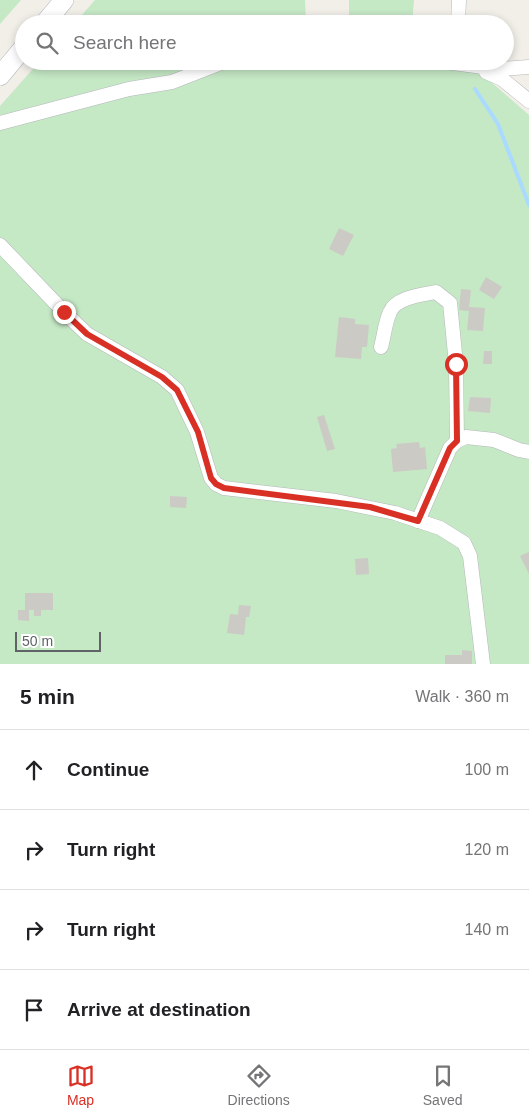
<!DOCTYPE html>
<html lang="en">
<head>
<meta charset="utf-8">
<style>
  :root { --surface:#fff; --page:#f2f2f2; --text:#202124; --muted:#757577; --line:#e0e0e0; --accent:#d93025 }
  body { margin:0; font-family:Helvetica,sans-serif; background:var(--page); color:var(--text) }
  .scale { position:absolute; left:15px; bottom:12px; width:86px; box-sizing:border-box; padding-left:5px; border:2px solid #5f6368; border-top:0; font-size:14px; line-height:18px; white-space:nowrap; color:#5f6368; -webkit-text-stroke:4px #fff; paint-order:stroke }
  .stop { position:absolute; width:15px; height:15px; margin:-11px; border:4px solid #d93025; border-radius:50%; background:#fff }
  .stop.end { background:#d93025; border-color:#fff; box-shadow:0 1px 5px #0008 }
  .list { margin:0; padding:0; list-style:none }
  h2 { display:flex; justify-content:space-between; align-items:center; height:65px; margin:0; padding:0 20px; font-size:21px }
  h2 small { font-size:16px; font-weight:400; color:var(--muted) }
  .list li { display:grid; grid-template-columns:32px 1fr auto; gap:15px; align-items:center; box-sizing:border-box; height:80px; padding:0 20px; border-top:1px solid var(--line) }
  .list b { display:block; font-size:19px; white-space:nowrap }
  .list em { font-size:16px; font-style:normal; color:var(--muted) }
  .icon { flex:none; width:28px; height:28px; fill:none; stroke:currentColor; stroke-width:2; stroke-linecap:round; stroke-linejoin:round }
  .map { position:relative; flex:none; width:529px; height:664px; overflow:hidden }
  .search { position:absolute; background:var(--surface); box-shadow:0 2px 8px #0003; left:15px; right:15px; top:15px; height:55px; display:flex; align-items:center; gap:12px; box-sizing:border-box; padding:0 18px; border-radius:28px; color:var(--muted); font-size:19px }
  .sheet { height:385px; background:var(--surface) }
  nav { display:flex; justify-content:space-around; align-items:center; box-sizing:border-box; height:70px; border-top:1px solid var(--line); background:var(--surface); font-size:14px; color:var(--muted) }
  nav a { display:grid; justify-items:center; gap:2px }
  nav .on { color:var(--accent) }
  .map>svg:first-child { display:block }
  .green { fill:#c5e8c5 }
  .lines { fill:none; stroke-linecap:round; stroke-linejoin:round }
  .stream { stroke:#aadaff; stroke-width:4 }
  .building { fill:#cccac5 }
  .street-casing { stroke:#b5b8bc; stroke-width:15 }
  .secondary-casing { stroke:#b6babf; stroke-width:20 }
  .street { stroke:#fff; stroke-width:14 }
  .secondary { stroke:#fff; stroke-width:19 }
  .route { stroke:#d93025; stroke-width:6 }
</style>
</head>
<body>
<div class="map">
<svg width="529" height="664" viewBox="0 0 529 664">
  <rect width="100%" height="100%" fill="#f1efe8"/>
  <g class="green">
    <polygon points="0,0 21,0 0,24"/>
    <polygon points="95,0 305,0 306,24 74,24"/>
    <polygon points="349,0 414,0 412,24 349,24"/>
    <polygon points="40,61 467,61 529,115 529,664 0,664 0,106"/>
  </g>
  <g class="lines">
    <polyline class="stream" points="475,89 498,124 529,205"/>
  </g>
  <g class="building">
    <polygon points="339,228 354,235 343,256 329,249"/>
    <polygon points="486,277 502,287 494,299 479,290"/>
    <polygon points="461,289 471,290 469,307 485,308 483,331 467,330 469,311 459,310"/>
    <polygon points="339,317 355,319 355,324 369,325 367,347 362,347 361,359 335,357"/>
    <polygon points="484,351 492,351 492,364 483,364"/>
    <polygon points="470,397 491,398 490,413 468,411"/>
    <polygon points="324,415 335,449 327,451 317,417"/>
    <polygon points="419,442 420,448 425,447 427,469 393,472 391,449 397,448 396,444"/>
    <polygon points="170,496 187,497 186,508 170,507"/>
    <polygon points="529,552 529,574 520,556"/>
    <polygon points="368,558 369,574 356,575 355,559"/>
    <polygon points="25,593 53,593 53,610 41,610 41,616 34,616 34,610 29,610 29,621 18,620 18,610 25,610"/>
    <polygon points="239,605 251,606 249,617 246,617 244,635 227,633 230,614 238,615"/>
    <polygon points="462,650 472,651 472,664 445,664 445,655 462,655"/>
  </g>
  <g class="lines">
    <defs>
      <g id="street">
        <polyline points="458,24 459,0"/>
        <polyline points="438,61 499,69 529,67"/>
        <polyline points="486,72 502,79 529,101"/>
        <polyline points="0,123 129,89 172,82 226,61"/>
        <polyline points="0,245 64,312 87,334 162,377 177,390 197,432 211,478 216,484 224,488 336,501 395,513 440,528 464,543 470,556 483,664"/>
        <path d="M381,347C384,336 385,323 390,312C396,297 422,295 436,292L450,303L456,364L457,441"/>
        <polyline points="418,521 450,448 457,441 466,437 494,440 519,450 529,452"/>
      </g>
      <g id="secondary">
        <polyline points="44,24 64,0"/>
        <polyline points="0,76 24,47"/>
      </g>
    </defs>
    <use href="#street" class="street-casing"/>
    <use href="#secondary" class="secondary-casing"/>
    <use href="#street" class="street"/>
    <use href="#secondary" class="secondary"/>
  </g>
  <g class="lines">
    <polyline class="route" points="64,312 87,334 162,377 177,390 198,432 211,478 216,484 224,488 370,507 418,521 450,448 457,441 456,364"/>
  </g>
</svg>
<div class="scale">50 m</div>
<div class="stop" style="left:456px;top:364px"></div>
<div class="stop end" style="left:64px;top:312px"></div>
<div class="search"><svg class="icon" aria-label="search" viewBox="0 0 24 24"><circle cx="10" cy="10" r="6"/><path d="M15 15l6 6"/></svg>Search here</div>
</div>
<section class="sheet">
<h2>5 min<small>Walk · 360 m</small></h2>
<ul class="list">
<li><svg class="icon" aria-label="ahead" viewBox="0 0 24 24"><path d="M12 20V5M6 11l6-6 6 6"/></svg><div><b>Continue</b></div><em>100 m</em></li>
<li><svg class="icon" aria-label="right" viewBox="0 0 24 24"><path d="M7 20v-9h11M14 6l5 5-5 5"/></svg><div><b>Turn right</b></div><em>120 m</em></li>
<li><svg class="icon" aria-label="right" viewBox="0 0 24 24"><path d="M7 20v-9h11M14 6l5 5-5 5"/></svg><div><b>Turn right</b></div><em>140 m</em></li>
<li><svg class="icon" aria-label="arrive" viewBox="0 0 24 24"><path d="M6 21V4h12l-3 4 3 4H6"/></svg><div><b>Arrive at destination</b></div></li>
</ul>
</section>
<nav>
<a class="on"><svg class="icon" aria-label="map" viewBox="0 0 24 24"><path d="M3 6l6-2 6 2 6-2v14l-6 2-6-2-6 2zM9 4v14M15 6v14"/></svg>Map</a>
<a><svg class="icon" aria-label="directions" viewBox="0 0 24 24"><path d="M12 3l9 9-9 9-9-9zM9 14v-3h6M13 9l2 2-2 2"/></svg>Directions</a>
<a><svg class="icon" aria-label="saved" viewBox="0 0 24 24"><path d="M7 4h10v16l-5-4-5 4z"/></svg>Saved</a>
</nav>
</body>
</html>
